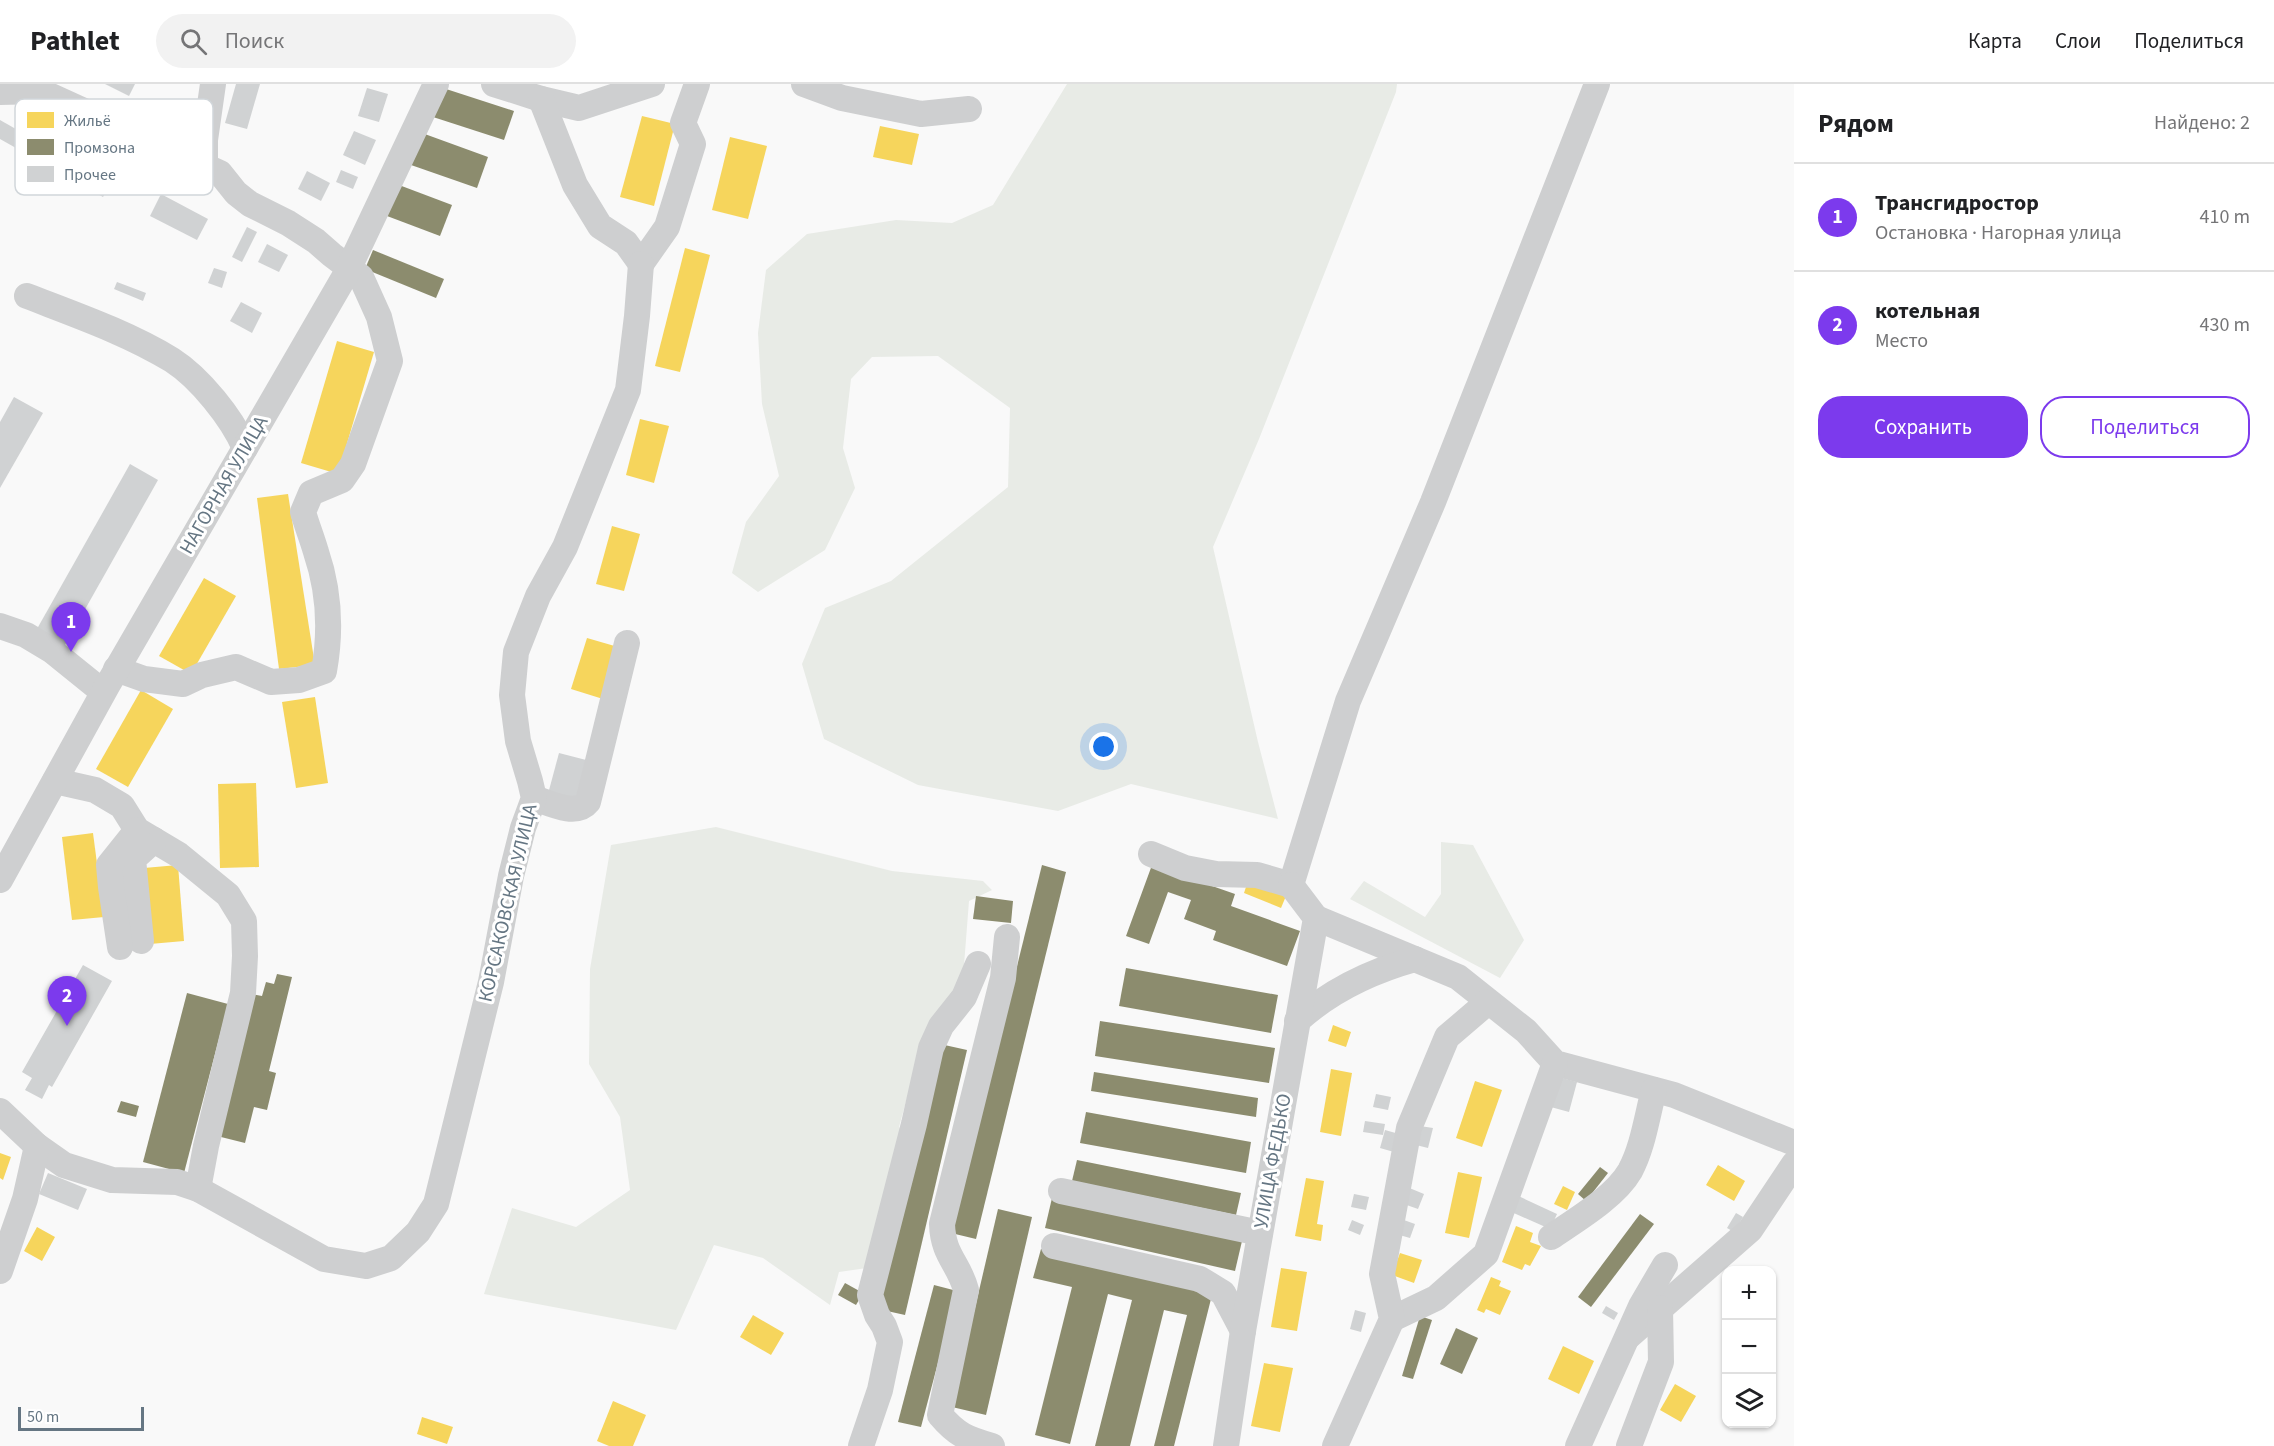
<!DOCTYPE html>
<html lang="ru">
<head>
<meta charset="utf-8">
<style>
  :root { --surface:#fff; --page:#f2f2f2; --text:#202124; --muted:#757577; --line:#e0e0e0; --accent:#7c3aed }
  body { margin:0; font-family:"Source Sans 3",sans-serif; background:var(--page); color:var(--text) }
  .controls { position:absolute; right:18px; bottom:18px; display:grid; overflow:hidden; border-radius:12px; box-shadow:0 2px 4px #0004 }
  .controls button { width:54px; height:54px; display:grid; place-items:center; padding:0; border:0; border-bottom:2px solid var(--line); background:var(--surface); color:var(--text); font:30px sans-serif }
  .scale { position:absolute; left:18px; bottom:15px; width:126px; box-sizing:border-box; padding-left:6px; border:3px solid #657683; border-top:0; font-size:16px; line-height:21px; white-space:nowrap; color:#657683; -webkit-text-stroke:4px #fff; paint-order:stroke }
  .you { position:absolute; left:1104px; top:663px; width:21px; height:21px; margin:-15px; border:4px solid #fff; border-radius:50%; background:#1a73e8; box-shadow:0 0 0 9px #1a73e833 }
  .badge { display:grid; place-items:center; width:39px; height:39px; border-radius:50%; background:var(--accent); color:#fff; font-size:20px; font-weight:700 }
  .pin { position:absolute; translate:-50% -50px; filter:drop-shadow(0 2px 3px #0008) }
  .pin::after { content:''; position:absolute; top:32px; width:21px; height:18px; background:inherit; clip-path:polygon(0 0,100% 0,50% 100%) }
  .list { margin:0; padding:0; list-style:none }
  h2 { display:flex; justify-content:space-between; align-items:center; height:78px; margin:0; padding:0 24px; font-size:26px }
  h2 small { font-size:20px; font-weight:400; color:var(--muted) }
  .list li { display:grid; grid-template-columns:39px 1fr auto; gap:18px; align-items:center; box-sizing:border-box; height:108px; padding:0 24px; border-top:2px solid var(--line) }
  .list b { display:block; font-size:22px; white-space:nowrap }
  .list p { margin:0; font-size:20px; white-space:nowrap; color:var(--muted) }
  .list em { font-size:20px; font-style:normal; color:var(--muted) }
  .actions { display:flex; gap:12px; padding:18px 24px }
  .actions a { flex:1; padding:14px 0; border:2px solid var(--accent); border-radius:24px; text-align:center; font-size:21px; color:var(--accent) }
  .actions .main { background:var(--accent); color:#fff }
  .icon { flex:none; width:33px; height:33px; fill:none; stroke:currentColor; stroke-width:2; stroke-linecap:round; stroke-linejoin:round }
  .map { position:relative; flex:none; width:1794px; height:1362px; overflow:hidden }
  header { display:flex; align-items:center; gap:36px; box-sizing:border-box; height:84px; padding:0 30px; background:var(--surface); border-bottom:2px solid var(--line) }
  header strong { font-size:28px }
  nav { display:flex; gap:33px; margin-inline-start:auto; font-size:21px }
  .search { width:420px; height:54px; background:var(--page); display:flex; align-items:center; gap:15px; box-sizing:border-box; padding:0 21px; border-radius:33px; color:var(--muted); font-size:22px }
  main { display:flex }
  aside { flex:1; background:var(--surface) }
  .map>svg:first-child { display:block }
  .green { fill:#e8ebe6 }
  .homes { fill:#f6d55c }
  .industry { fill:#8c8c6e }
  .building { fill:#d0d2d3 }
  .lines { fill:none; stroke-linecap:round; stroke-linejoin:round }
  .minor { stroke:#cecfd0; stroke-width:26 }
  .labels { text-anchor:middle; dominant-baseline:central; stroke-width:6; stroke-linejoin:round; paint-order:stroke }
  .street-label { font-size:20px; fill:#657683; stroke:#fff }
  .key { fill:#fff; stroke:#d1d6da; stroke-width:1.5 }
  .key-label { font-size:16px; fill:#657683 }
</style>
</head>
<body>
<header>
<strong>Pathlet</strong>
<div class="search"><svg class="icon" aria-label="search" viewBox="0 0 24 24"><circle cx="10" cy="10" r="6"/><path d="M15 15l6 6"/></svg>Поиск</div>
<nav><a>Карта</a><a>Слои</a><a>Поделиться</a></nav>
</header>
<main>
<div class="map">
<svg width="1794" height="1362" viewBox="0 0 1794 1362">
  <rect width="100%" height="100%" fill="#f9f9f9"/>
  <g class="green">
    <polygon points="1067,0 1397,0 1396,8 1259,355 1213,463 1258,658 1278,735 1131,700 1058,727 918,701 824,655 802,580 825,524 891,497 1008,403 1010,324 938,272 872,273 851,295 843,364 855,404 825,466 758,508 732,489 746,438 779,392 762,320 758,249 766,186 807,150 896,136 952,139 993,121"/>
    <polygon points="716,743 892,787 983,797 992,806 969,817 962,907 923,955 899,1043 906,1052 867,1184 839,1188 830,1221 763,1174 714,1161 676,1246 484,1210 512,1124 576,1143 630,1106 620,1033 589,980 590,885 611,761"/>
    <polygon points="1441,758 1473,761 1524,856 1500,894 1350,815 1364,797 1425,833 1441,810"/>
  </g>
  <g class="homes">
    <polygon points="642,32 675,40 654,122 620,113"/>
    <polygon points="880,42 919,50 912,81 873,73"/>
    <polygon points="730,53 767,62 748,135 712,126"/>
    <polygon points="685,164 710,171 680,288 655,282"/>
    <polygon points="337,257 374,268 338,390 301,379"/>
    <polygon points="640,335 669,342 654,399 626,391"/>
    <polygon points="288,410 315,581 279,585 257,414"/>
    <polygon points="612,442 640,450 624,507 596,500"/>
    <polygon points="204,494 236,512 191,590 159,572"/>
    <polygon points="587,554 618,563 603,615 571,605"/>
    <polygon points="141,606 173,625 128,703 96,685"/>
    <polygon points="315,613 328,699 296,704 282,618"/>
    <polygon points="256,699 259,783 220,784 218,700"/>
    <polygon points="93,749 104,833 72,836 62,753"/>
    <polygon points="178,781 184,857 150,860 144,784"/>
    <polygon points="1248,797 1286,812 1281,824 1244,809"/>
    <polygon points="1333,941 1351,948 1346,963 1328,957"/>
    <polygon points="1331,985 1352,989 1341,1052 1320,1048"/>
    <polygon points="1475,997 1502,1006 1482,1063 1456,1054"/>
    <polygon points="0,1069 11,1073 3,1096 0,1094"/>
    <polygon points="1718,1081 1745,1097 1734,1117 1706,1101"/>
    <polygon points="1458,1088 1482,1093 1469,1154 1445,1149"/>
    <polygon points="1306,1094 1324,1097 1317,1140 1323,1141 1321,1157 1295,1152"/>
    <polygon points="1563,1102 1575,1108 1567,1126 1554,1120"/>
    <polygon points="1516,1142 1533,1149 1530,1158 1541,1162 1530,1182 1525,1180 1522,1186 1502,1178"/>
    <polygon points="37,1143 55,1153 42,1177 24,1167"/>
    <polygon points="1400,1169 1422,1176 1414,1199 1392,1191"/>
    <polygon points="1281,1184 1307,1188 1297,1247 1271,1243"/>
    <polygon points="1491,1193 1501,1197 1499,1202 1511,1207 1500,1231 1486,1225 1484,1229 1477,1226"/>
    <polygon points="753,1231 784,1249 771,1271 740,1253"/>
    <polygon points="1563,1262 1594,1277 1579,1310 1548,1295"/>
    <polygon points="1264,1279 1293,1284 1280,1348 1251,1342"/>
    <polygon points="1675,1300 1696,1312 1681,1338 1660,1326"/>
    <polygon points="613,1317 646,1331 633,1362 609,1362 597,1357"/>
    <polygon points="422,1333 453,1343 447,1360 417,1350"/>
  </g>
  <g class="industry">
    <polygon points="443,4 514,27 504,56 433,33"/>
    <polygon points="422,49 488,73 477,104 411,81"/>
    <polygon points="399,101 452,121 440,152 387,132"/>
    <polygon points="373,166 444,195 436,214 365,185"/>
    <polygon points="1042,781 1066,788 976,1155 951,1149"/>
    <polygon points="1152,781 1235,810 1231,822 1300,847 1287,882 1213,856 1216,847 1184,835 1191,816 1168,808 1149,860 1126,852"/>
    <polygon points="976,812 1013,817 1011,839 973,835"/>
    <polygon points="1126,884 1278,911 1271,949 1119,922"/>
    <polygon points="277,890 292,893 269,987 276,989 267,1026 254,1023 245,1059 217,1052 252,910 262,912 266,898 274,900"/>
    <polygon points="187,909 228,920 184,1089 143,1078"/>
    <polygon points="1100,937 1275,964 1269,999 1095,972"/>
    <polygon points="940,960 967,966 905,1231 878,1225"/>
    <polygon points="1094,988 1258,1014 1256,1033 1091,1007"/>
    <polygon points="121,1017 139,1022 136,1033 117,1028"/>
    <polygon points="1086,1028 1251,1058 1246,1089 1080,1059"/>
    <polygon points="1077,1076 1241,1109 1236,1131 1072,1097"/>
    <polygon points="1600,1083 1608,1089 1586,1117 1578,1110"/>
    <polygon points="1052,1114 1242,1157 1235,1187 1045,1144"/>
    <polygon points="998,1125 1032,1133 986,1331 952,1323"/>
    <polygon points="1640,1130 1654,1140 1591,1223 1578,1213"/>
    <polygon points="1041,1165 1196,1203 1194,1207 1212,1211 1174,1362 1154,1362 1187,1231 1164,1226 1130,1362 1095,1362 1132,1216 1108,1210 1070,1360 1035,1351 1072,1203 1033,1194"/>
    <polygon points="845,1199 863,1209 856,1221 838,1211"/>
    <polygon points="934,1201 957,1207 921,1343 898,1338"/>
    <polygon points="1420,1232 1432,1236 1413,1295 1402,1292"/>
    <polygon points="1456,1244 1478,1254 1462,1290 1440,1280"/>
  </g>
  <g class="building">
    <polygon points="105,0 135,0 129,12"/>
    <polygon points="236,0 260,0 247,45 225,39"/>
    <polygon points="367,4 388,10 379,38 358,32"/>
    <polygon points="0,36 111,99 103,113 0,55"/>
    <polygon points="354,47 376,56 365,81 343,71"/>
    <polygon points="341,86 358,93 353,105 336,98"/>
    <polygon points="307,87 330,99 321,117 298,105"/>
    <polygon points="161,110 208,135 197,156 150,132"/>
    <polygon points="247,143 257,148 242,178 232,173"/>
    <polygon points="267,160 288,171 279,188 258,178"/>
    <polygon points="214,184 227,188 222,204 208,199"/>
    <polygon points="117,198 146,209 143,217 114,205"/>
    <polygon points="241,218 262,229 252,249 230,237"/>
    <polygon points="14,313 43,329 0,404 0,338"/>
    <polygon points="130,380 158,396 61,568 33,552"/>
    <polygon points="559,669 590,677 579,718 548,710"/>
    <polygon points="83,881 112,897 52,1003 49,1001 42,1015 25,1006 32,994 22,988"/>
    <polygon points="1555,992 1577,998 1569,1028 1547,1022"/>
    <polygon points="1376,1010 1391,1013 1388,1026 1373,1023"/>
    <polygon points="1365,1037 1385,1040 1383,1051 1363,1048"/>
    <polygon points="1420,1042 1433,1044 1428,1064 1416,1061"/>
    <polygon points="1385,1046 1399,1050 1394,1068 1380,1064"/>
    <polygon points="48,1089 87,1105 78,1126 39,1110"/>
    <polygon points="1407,1103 1424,1110 1418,1125 1401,1119"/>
    <polygon points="1354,1110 1369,1113 1366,1126 1351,1123"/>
    <polygon points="1514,1110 1557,1130 1550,1145 1507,1126"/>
    <polygon points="1736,1129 1743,1133 1734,1148 1727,1144"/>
    <polygon points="1401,1135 1415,1140 1410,1154 1396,1150"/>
    <polygon points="1352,1136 1364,1141 1360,1151 1348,1146"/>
    <polygon points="1606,1222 1618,1229 1614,1236 1602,1229"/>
    <polygon points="1355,1226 1366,1229 1361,1248 1350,1245"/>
  </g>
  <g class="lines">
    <g class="minor">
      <polyline points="494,0 541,15 579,24 652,0"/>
      <polyline points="804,0 842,14 921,30 969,25"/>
      <path d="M0,8L40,7L220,89L236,109L250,120L288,139L316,157L332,171L361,193L379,233L390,277L353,380L342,396L311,409L303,428C307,442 312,454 316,468C329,506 331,548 324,587L299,596L271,598L236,583L202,591L183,600L144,595L116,585"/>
      <polyline points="541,15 575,101 600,142 626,159 641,180"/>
      <polyline points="205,83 205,56 213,0"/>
      <polyline points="641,180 667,143 693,60 683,39 697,0"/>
      <path d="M27,212C76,231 128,249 172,276C200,294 232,334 245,364"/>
      <polyline points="0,542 26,551 51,566 103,608"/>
      <polyline points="55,697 95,706 122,722 137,746 179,771 228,811 244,837 245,872 243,909 206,1062 198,1105"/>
      <path d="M534,714C549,719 576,733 588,718L627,559"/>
      <polyline points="1151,770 1185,784 1216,790 1257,791 1291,801"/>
      <polyline points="0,796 107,602 346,190 436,0"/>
      <polyline points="1291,801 1348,617 1433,418 1597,0"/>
      <polyline points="1316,834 1458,893 1526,947 1555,979 1674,1011 1794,1059"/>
      <polyline points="141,857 133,775 154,756"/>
      <polyline points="120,863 111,803 109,781 137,746"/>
      <path d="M1297,937C1331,906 1372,887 1415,875"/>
      <polyline points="0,1027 37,1062 64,1081 112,1096 177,1098 198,1105 324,1175 366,1182 391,1174 418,1148 436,1120 491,898 511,792 523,744 534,714 530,697 518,657 512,611 516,568 538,512 565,463 628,306 637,232 641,180"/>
      <polyline points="1061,1107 1260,1149"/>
      <path d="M1551,1153C1576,1136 1615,1113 1630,1087C1643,1063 1647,1032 1654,1006"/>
      <polyline points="1054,1162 1200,1195 1223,1209 1243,1247"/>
      <polyline points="0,1187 25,1115 37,1062"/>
      <polyline points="1392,1235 1436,1214 1486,1170 1555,979"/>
      <polyline points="1629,1252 1750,1146 1794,1080"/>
      <polyline points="861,1362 880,1306 890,1258 884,1242 877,1231 870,1211 914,1040 931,964 941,942 964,913 978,880"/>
      <path d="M992,1362C967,1355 957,1351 940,1331L966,1206C959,1179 943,1172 942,1140L1003,894L1007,853"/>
      <polyline points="1226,1362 1243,1247 1316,834 1291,801"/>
      <polyline points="1335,1362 1392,1235 1382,1190 1409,1044 1447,953 1488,918"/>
      <polyline points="1578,1362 1641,1222 1665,1181"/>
      <polyline points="1629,1362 1661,1278 1660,1224"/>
    </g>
  </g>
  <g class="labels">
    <g class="street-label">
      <text transform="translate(224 401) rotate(-60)">НАГОРНАЯ УЛИЦА</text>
      <text transform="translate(508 819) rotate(-77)">КОРСАКОВСКАЯ УЛИЦА</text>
      <text transform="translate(1273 1077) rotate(-80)">УЛИЦА ФЕДЬКО</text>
    </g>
  </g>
  <rect x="15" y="15" width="198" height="96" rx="9" class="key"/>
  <rect x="27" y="28" width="27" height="16" fill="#f6d55c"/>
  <rect x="27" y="55" width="27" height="16" fill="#8c8c6e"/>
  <rect x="27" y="82" width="27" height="16" fill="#d0d2d3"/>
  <g class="key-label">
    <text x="64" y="42">Жильё</text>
    <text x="64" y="69">Промзона</text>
    <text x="64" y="96">Прочее</text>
  </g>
</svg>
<div class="controls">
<button>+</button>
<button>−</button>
<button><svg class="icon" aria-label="layers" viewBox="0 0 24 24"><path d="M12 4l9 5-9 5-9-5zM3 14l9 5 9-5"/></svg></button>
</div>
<div class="scale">50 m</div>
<div class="you"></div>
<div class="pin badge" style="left:71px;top:568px">1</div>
<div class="pin badge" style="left:67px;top:942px">2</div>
</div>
<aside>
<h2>Рядом<small>Найдено: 2</small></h2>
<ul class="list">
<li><span class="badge">1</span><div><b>Трансгидростор</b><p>Остановка · Нагорная улица</p></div><em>410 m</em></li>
<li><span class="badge">2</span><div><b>котельная</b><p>Место</p></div><em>430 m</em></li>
</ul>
<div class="actions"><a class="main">Сохранить</a><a>Поделиться</a></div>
</aside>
</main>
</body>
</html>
